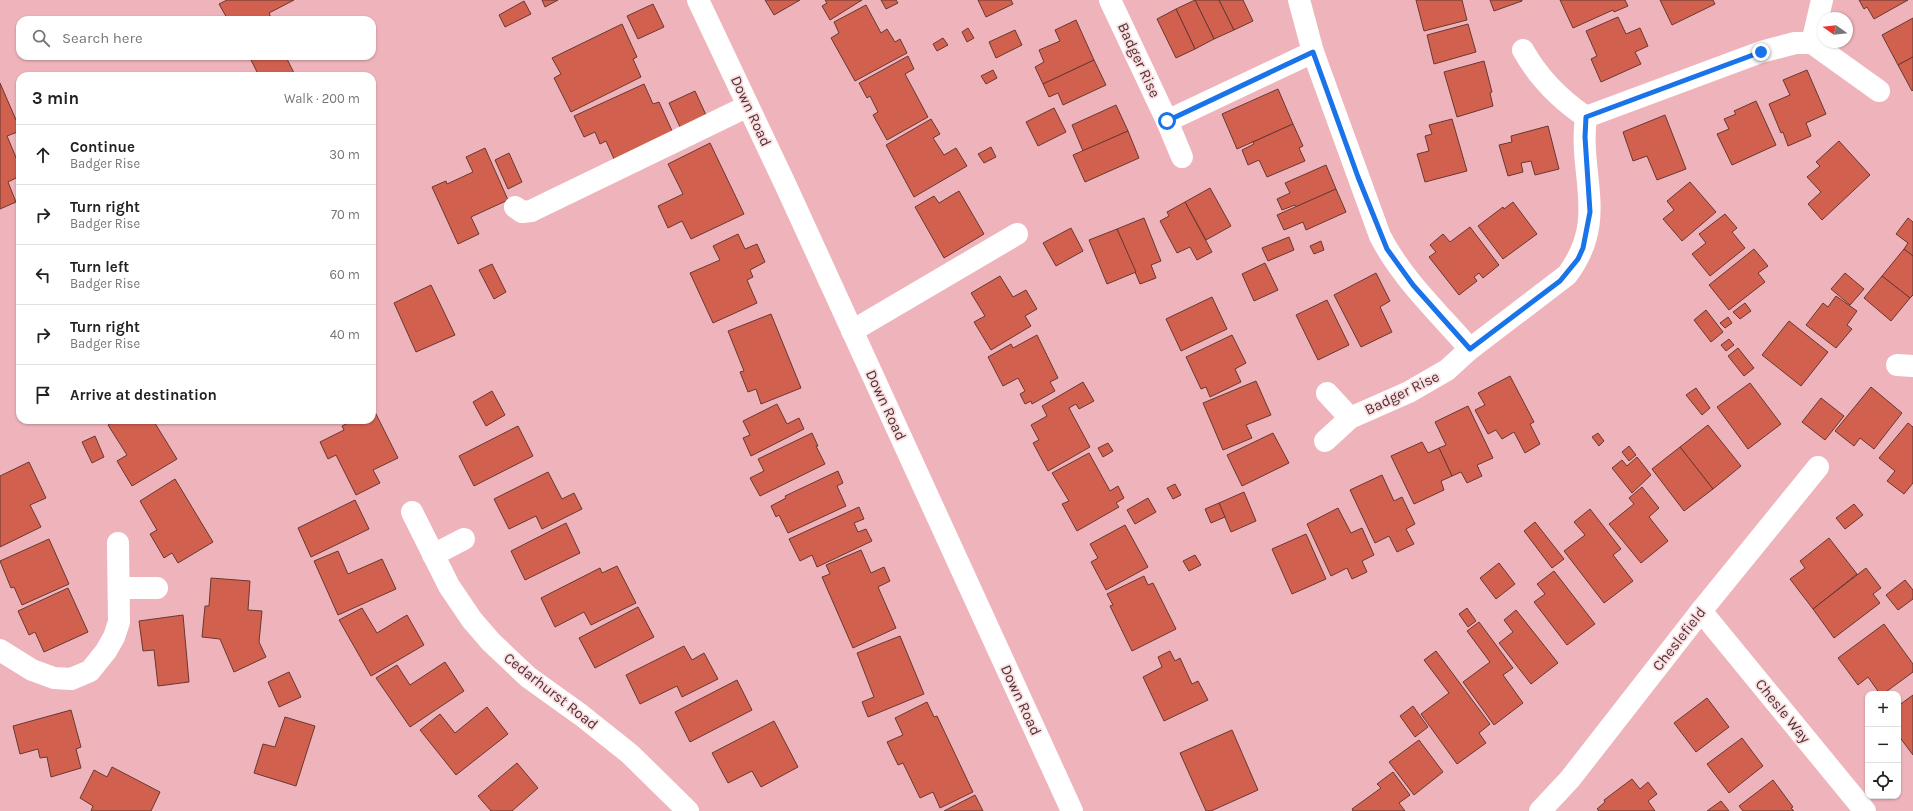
<!DOCTYPE html>
<html lang="en">
<head>
<meta charset="utf-8">
<style>
  :root { --surface:#fff; --page:#f2f2f2; --text:#222; --muted:#767676; --line:#e0e0e0 }
  body { margin:0; font-family:Karla,sans-serif; background:var(--page); color:var(--text) }
  .controls { position:absolute; right:12px; bottom:12px; display:grid; overflow:hidden; border-radius:8px; box-shadow:0 1px 3px #0004 }
  .controls button { width:36px; height:36px; display:grid; place-items:center; padding:0; border:0; border-bottom:1px solid var(--line); background:var(--surface); color:var(--text); font:20px sans-serif }
  .compass { position:absolute; left:1817px; top:12px; width:36px; height:36px; border-radius:50%; background:var(--surface); box-shadow:0 1px 3px #0004; rotate:284deg }
  .stop { position:absolute; width:12px; height:12px; margin:-9px; border:3px solid #1a73e8; border-radius:50%; background:#fff }
  .stop.end { background:#1a73e8; border-color:#fff; box-shadow:0 1px 4px #0008 }
  .list { margin:0; padding:0; list-style:none }
  h2 { display:flex; justify-content:space-between; align-items:center; height:52px; margin:0; padding:0 16px; font-size:17px }
  h2 small { font-size:13px; font-weight:400; color:var(--muted) }
  .list li { display:grid; grid-template-columns:26px 1fr auto; gap:12px; align-items:center; box-sizing:border-box; height:60px; padding:0 16px; border-top:1px solid var(--line) }
  .list b { display:block; font-size:15px; white-space:nowrap }
  .list p { margin:0; font-size:13px; white-space:nowrap; color:var(--muted) }
  .list em { font-size:13px; font-style:normal; color:var(--muted) }
  .icon { flex:none; width:22px; height:22px; fill:none; stroke:currentColor; stroke-width:2; stroke-linecap:round; stroke-linejoin:round }
  .map { position:relative; flex:none; width:1913px; height:811px; overflow:hidden }
  .search { position:absolute; background:var(--surface); box-shadow:0 1px 3px #0004; left:16px; top:16px; width:360px; height:44px; display:flex; align-items:center; gap:10px; box-sizing:border-box; padding:0 14px; border-radius:12px; color:var(--muted); font-size:15px }
  .panel { position:absolute; background:var(--surface); box-shadow:0 1px 3px #0004; left:16px; top:72px; width:360px; height:352px; border-radius:12px }
  .map>svg:first-child { display:block }
  .building { fill:#d2604f; stroke:#673830 }
  .lines { fill:none; stroke-linecap:round; stroke-linejoin:round }
  .minor { stroke:#fff; stroke-width:22 }
  .route { stroke:#1a73e8; stroke-width:5 }
  .labels { text-anchor:middle; dominant-baseline:central; stroke-width:3.5; stroke-linejoin:round; paint-order:stroke }
  .street-label { font-size:15px; fill:#4b3336; stroke:#fcdee1 }
</style>
</head>
<body>
<div class="map">
<svg width="1913" height="811" viewBox="0 0 1913 811">
  <rect width="100%" height="100%" fill="#efb4bb"/>
  <g class="building">
    <polygon points="227,0 294,0 269,13 272,20 228,20 219,4"/>
    <polygon points="542,0 558,0 545,7"/>
    <polygon points="765,0 800,0 774,15"/>
    <polygon points="825,0 862,0 830,20 822,6 827,3"/>
    <polygon points="881,0 896,0 898,3 886,9"/>
    <polygon points="978,0 1011,0 1013,4 986,17"/>
    <polygon points="1195,0 1219,0 1234,30 1214,39"/>
    <polygon points="1195,0 1214,39 1195,49 1176,9"/>
    <polygon points="1219,0 1243,0 1253,21 1234,30"/>
    <polygon points="1416,0 1462,0 1467,20 1424,31"/>
    <polygon points="1490,0 1522,0 1522,1 1494,11"/>
    <polygon points="1560,0 1625,0 1628,6 1614,12 1613,10 1573,28"/>
    <polygon points="1660,0 1713,0 1715,4 1672,25"/>
    <polygon points="1859,0 1908,0 1874,19 1867,7 1864,9"/>
    <polygon points="524,1 531,14 505,27 499,15"/>
    <polygon points="653,4 664,27 638,39 627,16"/>
    <polygon points="866,5 881,33 887,29 895,42 900,39 907,53 855,81 831,38 839,33 834,22"/>
    <polygon points="1176,9 1195,49 1176,58 1157,19"/>
    <polygon points="1618,17 1626,34 1640,28 1648,46 1635,52 1641,64 1601,82 1591,59 1597,56 1586,31"/>
    <polygon points="1913,18 1913,57 1898,65 1882,35"/>
    <polygon points="1076,20 1094,60 1043,84 1035,67 1044,62 1039,50 1060,41 1055,30"/>
    <polygon points="622,24 637,57 633,59 641,77 571,112 554,78 561,74 552,58"/>
    <polygon points="1468,24 1476,52 1434,64 1427,35"/>
    <polygon points="968,28 974,38 967,42 962,32"/>
    <polygon points="1015,30 1022,45 996,58 989,42"/>
    <polygon points="943,38 948,45 937,51 933,44"/>
    <polygon points="249,56 287,56 286,57 295,75 259,76"/>
    <polygon points="908,56 914,69 905,74 928,117 887,140 873,115 878,112 870,96 867,98 859,83"/>
    <polygon points="1913,57 1913,90 1912,91 1898,65"/>
    <polygon points="1094,60 1106,85 1063,105 1058,93 1049,97 1043,84"/>
    <polygon points="1484,61 1492,92 1490,93 1493,106 1457,117 1444,72"/>
    <polygon points="993,70 997,78 986,84 981,76"/>
    <polygon points="1807,70 1826,114 1806,123 1811,136 1788,146 1783,132 1781,133 1769,104 1790,95 1783,80"/>
    <polygon points="0,83 20,129 20,131 7,136 20,167 20,176 8,182 16,202 0,209"/>
    <polygon points="644,84 653,104 659,102 673,133 614,159 606,141 600,144 595,132 584,137 574,116"/>
    <polygon points="1278,89 1293,124 1237,149 1222,114"/>
    <polygon points="695,91 706,115 680,127 669,103"/>
    <polygon points="1756,101 1776,145 1732,165 1717,134 1729,129 1724,119 1736,114 1734,111"/>
    <polygon points="1116,105 1128,131 1083,151 1072,125"/>
    <polygon points="1054,108 1066,132 1038,146 1026,122"/>
    <polygon points="1665,115 1686,169 1657,180 1647,156 1633,161 1623,132"/>
    <polygon points="931,119 940,134 933,138 944,155 956,148 967,166 914,197 886,145"/>
    <polygon points="1452,119 1467,171 1425,182 1417,154 1429,151 1425,136 1432,134 1429,125"/>
    <polygon points="1293,124 1303,146 1299,148 1305,161 1267,177 1259,160 1248,165 1242,150 1254,144 1253,142"/>
    <polygon points="1548,126 1559,169 1535,175 1531,161 1521,163 1523,172 1508,176 1499,145 1512,142 1511,136"/>
    <polygon points="1128,131 1139,158 1085,182 1073,155"/>
    <polygon points="1839,141 1870,175 1822,220 1808,204 1821,192 1807,177 1820,166 1816,162"/>
    <polygon points="710,143 744,214 691,239 682,221 668,228 658,206 683,194 668,164"/>
    <polygon points="991,147 996,157 984,163 978,154"/>
    <polygon points="485,148 508,200 471,217 479,234 458,244 432,187 446,181 447,184 473,172 466,157"/>
    <polygon points="509,153 522,182 508,189 495,160"/>
    <polygon points="1326,165 1336,189 1296,207 1295,205 1282,210 1277,199 1290,193 1285,183"/>
    <polygon points="1690,182 1716,212 1682,241 1663,219 1674,210 1667,201"/>
    <polygon points="1210,188 1231,226 1206,240 1185,202"/>
    <polygon points="1336,189 1346,212 1306,230 1303,222 1284,230 1277,215"/>
    <polygon points="959,191 984,234 944,258 915,207 934,196 939,203"/>
    <polygon points="1185,202 1212,252 1197,260 1190,247 1177,253 1160,221 1169,216 1167,212"/>
    <polygon points="1513,202 1537,234 1503,259 1478,226 1503,207 1504,209"/>
    <polygon points="1725,214 1737,228 1732,232 1745,248 1710,276 1692,254 1706,243 1699,234"/>
    <polygon points="1144,218 1161,261 1151,265 1156,278 1140,284 1117,229"/>
    <polygon points="1908,218 1913,222 1913,256 1904,249 1908,243 1896,234"/>
    <polygon points="1470,227 1499,265 1483,278 1479,273 1474,277 1477,281 1459,295 1429,257 1436,252 1430,245 1443,234 1450,242"/>
    <polygon points="1071,228 1083,251 1056,266 1043,243"/>
    <polygon points="1117,229 1136,272 1107,284 1089,240"/>
    <polygon points="738,234 745,249 757,244 765,262 750,270 753,277 747,280 757,303 713,323 690,273 720,260 713,246"/>
    <polygon points="1289,237 1294,250 1268,261 1262,248"/>
    <polygon points="1321,241 1324,250 1314,254 1310,246"/>
    <polygon points="1754,249 1768,266 1758,273 1765,282 1729,310 1709,285"/>
    <polygon points="1904,249 1913,256 1913,295 1910,298 1882,276"/>
    <polygon points="1265,263 1278,290 1254,301 1242,274"/>
    <polygon points="492,264 506,292 494,299 479,270"/>
    <polygon points="1376,273 1390,301 1380,307 1392,332 1361,347 1334,295"/>
    <polygon points="1845,273 1864,289 1850,305 1831,289"/>
    <polygon points="1000,276 1013,297 1026,290 1037,309 1025,316 1031,326 991,350 974,322 985,316 971,293"/>
    <polygon points="1882,276 1910,298 1891,321 1864,298"/>
    <polygon points="431,285 455,335 416,352 394,303"/>
    <polygon points="1836,296 1857,311 1847,325 1852,329 1836,348 1806,325 1823,303 1828,307"/>
    <polygon points="1212,297 1227,329 1181,351 1166,319"/>
    <polygon points="1327,300 1349,345 1318,360 1296,315"/>
    <polygon points="1745,303 1751,311 1740,319 1733,312"/>
    <polygon points="1706,310 1723,332 1711,342 1694,320"/>
    <polygon points="771,314 801,388 761,404 756,389 748,392 740,372 744,371 728,331"/>
    <polygon points="1728,317 1732,323 1725,328 1720,323"/>
    <polygon points="1789,321 1828,352 1801,386 1762,355"/>
    <polygon points="1037,335 1058,378 1050,382 1055,391 1032,404 1031,401 1025,404 1020,394 1025,391 1018,378 1003,386 988,357 1011,344 1013,348"/>
    <polygon points="1232,335 1246,363 1235,369 1241,382 1210,397 1206,387 1201,389 1186,357"/>
    <polygon points="1729,339 1734,345 1726,351 1721,345"/>
    <polygon points="1738,348 1754,368 1744,376 1728,356"/>
    <polygon points="1510,376 1534,422 1530,424 1540,444 1525,453 1514,432 1502,439 1496,430 1488,434 1475,410 1485,405 1478,393"/>
    <polygon points="1256,381 1271,415 1246,425 1252,438 1223,450 1203,403"/>
    <polygon points="1083,382 1094,401 1079,409 1076,404 1069,408 1090,447 1048,471 1033,443 1039,440 1031,425 1047,416 1042,406"/>
    <polygon points="1750,383 1781,424 1748,449 1717,407"/>
    <polygon points="1871,387 1902,413 1874,449 1860,438 1854,446 1835,431"/>
    <polygon points="1696,388 1710,408 1702,415 1686,395"/>
    <polygon points="492,391 505,415 486,426 473,402"/>
    <polygon points="1821,398 1844,416 1825,440 1802,422"/>
    <polygon points="777,404 787,424 799,418 804,429 751,456 743,438 750,435 743,421"/>
    <polygon points="1468,406 1493,458 1477,465 1482,476 1467,483 1461,472 1452,476 1439,448 1446,445 1435,422"/>
    <polygon points="374,410 398,458 373,470 380,483 356,495 336,455 328,459 320,442 344,430 342,426 354,420 372,420 372,411"/>
    <polygon points="116,420 153,420 177,459 132,486 117,461 127,455 108,425"/>
    <polygon points="1908,423 1913,427 1913,483 1904,494 1887,481 1895,471 1879,458"/>
    <polygon points="1708,425 1741,466 1713,489 1680,447"/>
    <polygon points="518,426 533,456 474,486 459,456"/>
    <polygon points="812,433 818,446 816,446 825,464 760,496 750,478 764,471 758,459"/>
    <polygon points="1273,433 1289,463 1242,486 1227,455"/>
    <polygon points="1598,433 1604,441 1599,446 1592,437"/>
    <polygon points="95,436 104,457 92,463 82,442"/>
    <polygon points="1422,442 1428,453 1439,448 1452,476 1441,481 1444,490 1414,504 1391,456"/>
    <polygon points="1108,443 1113,451 1103,457 1098,448"/>
    <polygon points="1629,446 1636,455 1629,461 1622,452"/>
    <polygon points="1680,447 1713,489 1684,511 1652,469"/>
    <polygon points="1089,453 1110,491 1118,486 1124,498 1116,503 1119,507 1077,531 1062,504 1069,501 1052,473"/>
    <polygon points="1637,457 1651,475 1632,493 1612,468 1622,460 1627,466"/>
    <polygon points="29,462 46,498 30,505 41,527 0,547 0,476"/>
    <polygon points="838,471 843,483 837,486 846,506 788,533 779,515 776,517 771,506 786,498 785,496"/>
    <polygon points="548,472 562,499 574,493 582,509 542,529 536,516 509,529 494,499"/>
    <polygon points="1382,475 1394,501 1402,497 1415,524 1406,529 1414,544 1397,552 1389,536 1375,543 1350,490"/>
    <polygon points="175,479 213,542 178,563 172,553 164,558 150,534 157,530 140,501"/>
    <polygon points="1175,484 1181,495 1173,499 1167,488"/>
    <polygon points="1642,487 1659,508 1649,517 1668,541 1641,563 1609,524 1634,504 1629,498"/>
    <polygon points="1244,492 1256,521 1231,532 1219,503"/>
    <polygon points="1148,498 1156,512 1135,524 1127,510"/>
    <polygon points="355,500 369,529 311,557 298,528"/>
    <polygon points="1219,503 1225,517 1211,523 1205,509"/>
    <polygon points="1854,504 1863,515 1845,529 1836,518"/>
    <polygon points="859,507 864,519 854,523 858,532 866,529 872,541 817,567 812,555 800,561 789,539"/>
    <polygon points="1338,508 1351,533 1362,528 1374,555 1362,561 1367,572 1352,579 1347,568 1331,576 1307,524"/>
    <polygon points="1590,509 1621,549 1613,555 1633,581 1604,603 1564,551 1585,535 1574,522"/>
    <polygon points="1535,522 1564,559 1552,568 1524,531"/>
    <polygon points="566,523 580,553 525,580 511,551"/>
    <polygon points="1125,525 1148,567 1106,590 1091,562 1098,558 1090,544"/>
    <polygon points="1306,534 1326,579 1292,594 1272,549"/>
    <polygon points="1829,538 1857,574 1813,609 1790,579 1805,568 1800,561"/>
    <polygon points="49,539 69,584 22,605 14,587 11,588 0,561"/>
    <polygon points="861,550 871,573 884,567 890,581 878,587 896,628 853,648 822,577 830,574 826,565"/>
    <polygon points="338,551 348,574 382,559 396,589 338,615 314,561"/>
    <polygon points="1195,555 1201,565 1189,571 1183,561"/>
    <polygon points="1499,563 1515,584 1496,599 1480,578"/>
    <polygon points="617,566 636,603 591,625 584,612 555,627 541,598 600,568 602,573"/>
    <polygon points="1866,568 1881,588 1873,594 1880,603 1834,638 1813,609"/>
    <polygon points="1554,571 1595,624 1567,645 1534,602 1545,594 1537,584"/>
    <polygon points="1144,576 1148,585 1153,583 1176,629 1132,651 1110,606 1113,605 1107,594"/>
    <polygon points="211,578 250,581 248,610 262,611 259,642 266,657 234,672 220,639 202,637 205,606 209,606"/>
    <polygon points="1905,580 1913,590 1913,599 1898,610 1886,595"/>
    <polygon points="68,588 88,632 44,652 35,632 29,635 18,611"/>
    <polygon points="638,607 654,637 595,668 579,638"/>
    <polygon points="362,608 377,633 407,615 424,645 371,676 339,620"/>
    <polygon points="1467,608 1476,621 1468,627 1459,614"/>
    <polygon points="1516,610 1558,663 1531,684 1499,643 1513,632 1504,620"/>
    <polygon points="183,615 189,682 158,686 154,650 143,651 139,621"/>
    <polygon points="1479,622 1513,668 1503,675 1523,703 1494,725 1463,682 1490,662 1467,631"/>
    <polygon points="1884,624 1913,664 1913,672 1883,694 1880,694 1868,677 1858,685 1838,658"/>
    <polygon points="900,636 924,694 868,717 862,702 874,697 857,653"/>
    <polygon points="684,646 692,660 704,653 718,679 682,697 677,686 640,704 626,675"/>
    <polygon points="1170,651 1175,661 1180,658 1192,684 1198,681 1208,700 1164,721 1143,677 1162,667 1158,657"/>
    <polygon points="1436,651 1490,724 1479,733 1486,743 1457,764 1421,714 1449,693 1424,660"/>
    <polygon points="445,662 464,691 410,727 376,678 397,665 410,685"/>
    <polygon points="289,672 301,697 279,707 268,682"/>
    <polygon points="737,680 752,710 690,742 675,712"/>
    <polygon points="1913,695 1913,755 1898,735 1898,706"/>
    <polygon points="1707,698 1729,727 1696,752 1674,723"/>
    <polygon points="927,702 934,717 937,716 973,792 940,808 933,792 920,798 903,763 898,765 887,742 903,735 895,718"/>
    <polygon points="1413,706 1428,727 1415,737 1400,716"/>
    <polygon points="487,707 508,734 456,775 420,730 440,714 455,733"/>
    <polygon points="71,710 81,747 76,749 81,768 51,777 47,757 40,758 38,749 20,754 13,726"/>
    <polygon points="285,717 315,726 296,786 254,773 263,744 275,747"/>
    <polygon points="774,721 798,767 761,787 752,771 728,783 712,753"/>
    <polygon points="1232,730 1258,790 1211,811 1206,811 1180,753"/>
    <polygon points="1742,738 1763,766 1729,793 1707,764"/>
    <polygon points="1419,740 1443,772 1414,795 1389,762"/>
    <polygon points="517,763 538,788 512,811 491,811 478,796"/>
    <polygon points="112,767 160,792 151,811 91,811 93,806 80,798 94,770 107,777"/>
    <polygon points="1393,772 1410,795 1399,803 1405,811 1353,811 1352,809 1381,788 1377,784"/>
    <polygon points="1632,779 1640,789 1648,782 1657,794 1648,801 1655,811 1599,811 1597,809 1605,802 1604,800"/>
    <polygon points="1773,780 1793,807 1791,808 1794,811 1743,811 1739,806"/>
    <polygon points="975,795 983,811 944,811"/>
    <polygon points="1721,801 1729,811 1707,811"/>
  </g>
  <g class="lines">
    <g class="minor">
      <polyline points="698,0 786,186 1072,811"/>
      <polyline points="1110,0 1167,121 1313,52"/>
      <path d="M1299,0L1313,52L1380,236C1402,279 1439,313 1470,349"/>
      <polyline points="1812,43 1822,0"/>
      <path d="M1523,50C1538,77 1561,100 1586,117"/>
      <polyline points="1167,121 1182,157"/>
      <polyline points="515,207 522,212 531,211 748,106"/>
      <polyline points="852,331 1017,234"/>
      <polyline points="1897,365 1913,366"/>
      <polyline points="1327,393 1350,418"/>
      <path d="M1325,441L1350,418L1409,392L1447,370L1470,349L1567,275C1609,219 1578,176 1586,117L1761,52L1795,43H1812L1879,91"/>
      <polyline points="412,512 449,586 472,620 491,642 528,677 581,715 630,754 688,811"/>
      <polyline points="433,555 464,539"/>
      <polyline points="119,588 157,588"/>
      <polyline points="1701,611 1865,811"/>
      <polyline points="0,650 32,670 54,678 71,679 90,671 106,651 114,637 119,622 118,543"/>
      <polyline points="1540,811 1570,779 1701,611 1818,467"/>
    </g>
  </g>
  <g class="lines">
    <polyline class="route" points="1167,121 1313,52 1358,177 1387,249 1413,285 1470,349 1560,281 1578,259 1583,248 1590,212 1585,137 1586,117 1761,52"/>
  </g>
  <g class="labels">
    <g class="street-label">
      <text transform="translate(1139 60) rotate(65)">Badger Rise</text>
      <text transform="translate(751 111) rotate(65)">Down Road</text>
      <text transform="translate(1402 393) rotate(-26)">Badger Rise</text>
      <text transform="translate(886 405) rotate(65)">Down Road</text>
      <text transform="translate(1679 639) rotate(-52)">Cheslefield</text>
      <text transform="translate(551 691) rotate(38)">Cedarhurst Road</text>
      <text transform="translate(1021 700) rotate(65)">Down Road</text>
      <text transform="translate(1783 711) rotate(51)">Chesle Way</text>
    </g>
  </g>
</svg>
<div class="controls">
<button>+</button>
<button>−</button>
<button><svg class="icon" aria-label="locate" viewBox="0 0 24 24"><circle cx="12" cy="12" r="6"/><path d="M12 2v4M12 18v4M2 12h4M18 12h4"/></svg></button>
</div>
<svg class="compass" viewBox="-18 -18 36 36"><path d="M0-13l5 13h-10z" fill="#e53935"/><path d="M0 13l5-13h-10z" fill="#767676"/></svg>
<div class="stop" style="left:1167px;top:121px"></div>
<div class="stop end" style="left:1761px;top:52px"></div>
<div class="search"><svg class="icon" aria-label="search" viewBox="0 0 24 24"><circle cx="10" cy="10" r="6"/><path d="M15 15l6 6"/></svg>Search here</div>
<section class="panel">
<h2>3 min<small>Walk · 200 m</small></h2>
<ul class="list">
<li><svg class="icon" aria-label="ahead" viewBox="0 0 24 24"><path d="M12 20V5M6 11l6-6 6 6"/></svg><div><b>Continue</b><p>Badger Rise</p></div><em>30 m</em></li>
<li><svg class="icon" aria-label="right" viewBox="0 0 24 24"><path d="M7 20v-9h11M14 6l5 5-5 5"/></svg><div><b>Turn right</b><p>Badger Rise</p></div><em>70 m</em></li>
<li><svg class="icon" aria-label="left" viewBox="0 0 24 24"><path d="M17 20v-9H6M10 6l-5 5 5 5"/></svg><div><b>Turn left</b><p>Badger Rise</p></div><em>60 m</em></li>
<li><svg class="icon" aria-label="right" viewBox="0 0 24 24"><path d="M7 20v-9h11M14 6l5 5-5 5"/></svg><div><b>Turn right</b><p>Badger Rise</p></div><em>40 m</em></li>
<li><svg class="icon" aria-label="arrive" viewBox="0 0 24 24"><path d="M6 21V4h12l-3 4 3 4H6"/></svg><div><b>Arrive at destination</b></div></li>
</ul>
</section>
</div>
</body>
</html>
